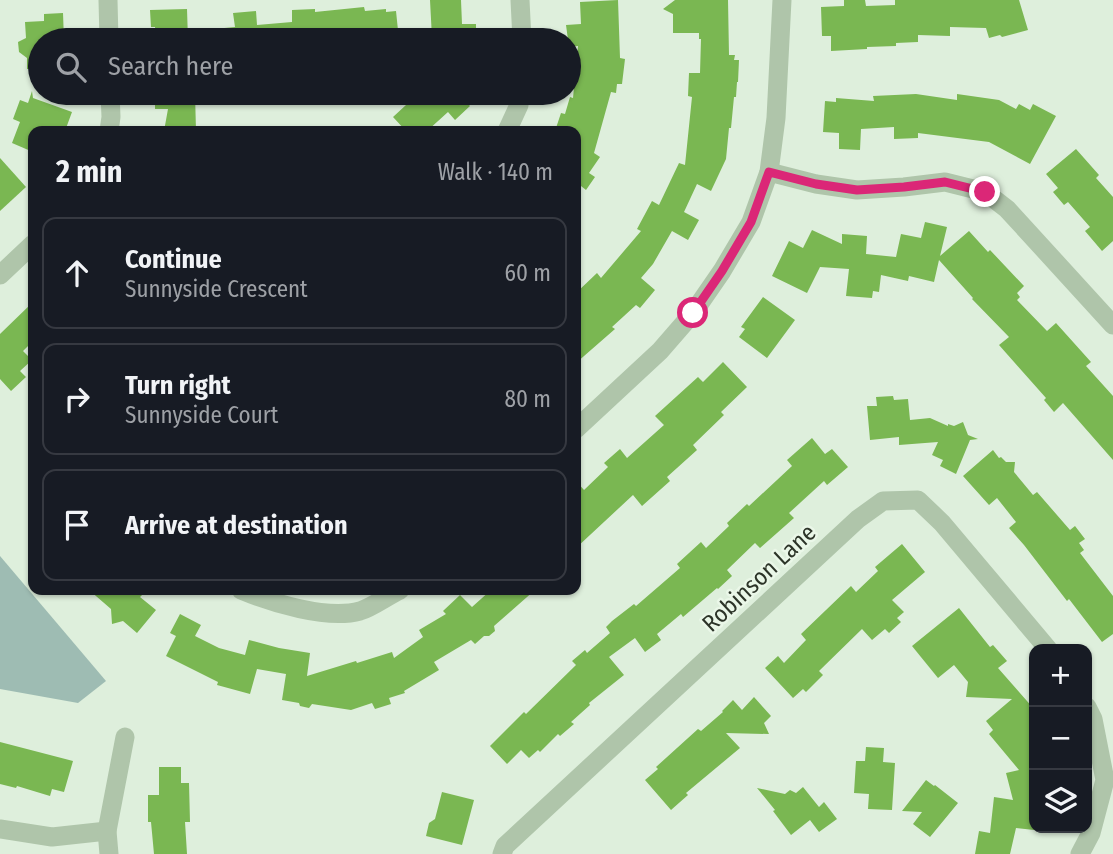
<!DOCTYPE html>
<html lang="en">
<head>
<meta charset="utf-8">
<style>
  :root { --surface:#171b24; --page:#20242c; --text:#f1f3f6; --muted:#9ea1a6; --line:#363941 }
  body { margin:0; font-family:"Fira Sans Condensed",sans-serif; background:var(--page); color:var(--text) }
  .controls { position:absolute; right:21px; bottom:21px; display:grid; overflow:hidden; border-radius:14px; box-shadow:0 2px 5px #0004 }
  .controls button { width:63px; height:63px; display:grid; place-items:center; padding:0; border:0; border-bottom:2px solid var(--line); background:var(--surface); color:var(--text); font:35px sans-serif }
  .stop { position:absolute; width:21px; height:21px; margin:-16px; border:5px solid #db2777; border-radius:50%; background:#fff }
  .stop.end { background:#db2777; border-color:#fff; box-shadow:0 2px 7px #0008 }
  .list { margin:0; padding:0; list-style:none }
  h2 { display:flex; justify-content:space-between; align-items:center; height:91px; margin:0; padding:0 28px; font-size:30px }
  h2 small { font-size:23px; font-weight:400; color:var(--muted) }
  .list li { display:grid; grid-template-columns:46px 1fr auto; gap:21px; align-items:center; box-sizing:border-box; height:112px; margin:0 14px 14px; padding:0 14px; border:2px solid var(--line); border-radius:14px }
  .list b { display:block; font-size:26px; white-space:nowrap }
  .list p { margin:0; font-size:23px; white-space:nowrap; color:var(--muted) }
  .list em { font-size:23px; font-style:normal; color:var(--muted) }
  .icon { flex:none; width:38px; height:38px; fill:none; stroke:currentColor; stroke-width:2; stroke-linecap:round; stroke-linejoin:round }
  .map { position:relative; flex:none; width:1113px; height:854px; overflow:hidden }
  .search { position:absolute; background:var(--surface); box-shadow:0 2px 5px #0004; left:28px; top:28px; width:553px; height:77px; display:flex; align-items:center; gap:18px; box-sizing:border-box; padding:0 24px; border-radius:38px; color:var(--muted); font-size:26px }
  .panel { position:absolute; background:var(--surface); box-shadow:0 2px 5px #0004; left:28px; top:126px; width:553px; height:469px; border-radius:14px }
  .map>svg:first-child { display:block }
  .green { fill:#9ebcb3 }
  .building { fill:#7ab752 }
  .lines { fill:none; stroke-linecap:round; stroke-linejoin:round }
  .minor { stroke:#afc5aa; stroke-width:19 }
  .route { stroke:#db2777; stroke-width:9 }
  .labels { text-anchor:middle; dominant-baseline:central; stroke-width:5; stroke-linejoin:round; paint-order:stroke }
  .street-label { font-size:24px; fill:#2c3428; stroke:#eaf7e8 }
</style>
</head>
<body>
<div class="map">
<svg width="1113" height="854" viewBox="0 0 1113 854">
  <rect width="100%" height="100%" fill="#deefdc"/>
  <polygon class="green" points="0,556 106,681 78,703 0,689"/>
  <g class="building">
    <polygon points="430,0 461,0 462,24 476,24 476,40 455,40 455,38 432,38"/>
    <polygon points="618,0 620,58 625,59 622,84 617,84 616,93 611,92 594,153 600,157 589,173 595,177 586,190 581,186 576,195 576,131 555,131 561,113 565,114 570,97 573,98 578,46 569,47 566,25 581,24 580,2"/>
    <polygon points="675,0 728,0 729,55 735,55 734,60 739,60 738,82 737,82 736,97 734,97 731,128 729,128 726,159 711,191 697,184 684,212 699,220 688,240 672,231 653,264 641,278 655,290 640,308 636,305 612,327 615,329 576,363 576,293 597,273 601,278 641,231 637,229 652,201 659,205 679,163 685,165 692,97 688,96 689,73 700,73 701,39 699,39 699,33 673,33 673,14 663,9"/>
    <polygon points="844,0 865,0 866,6 895,5 895,0 1019,0 1028,30 1002,37 1000,35 989,38 986,28 950,27 950,36 918,35 918,42 896,43 896,46 867,47 867,49 831,51 831,36 822,36 821,7 844,6"/>
    <polygon points="364,7 365,11 386,9 386,12 396,11 399,40 214,40 214,29 235,27 233,13 256,11 257,25 292,22 292,10 315,9 315,12"/>
    <polygon points="187,9 188,40 156,40 155,27 151,27 150,10"/>
    <polygon points="63,13 64,40 40,40 40,69 27,69 27,58 19,52 18,42 26,38 25,22 44,21 44,14"/>
    <polygon points="32,91 33,98 72,112 65,131 33,131 33,152 12,143 20,122 13,119 20,100 28,103"/>
    <polygon points="155,93 195,93 196,131 164,131 168,109 155,109"/>
    <polygon points="419,93 458,93 470,106 455,120 448,112 427,131 406,131 393,117"/>
    <polygon points="916,94 957,100 957,94 999,100 1016,109 1019,104 1030,110 1033,104 1056,116 1030,164 989,142 918,133 918,138 894,139 894,127 861,129 860,150 839,149 839,133 823,132 825,101 836,102 836,98 874,101 873,96"/>
    <polygon points="1076,149 1099,175 1096,178 1113,197 1113,241 1102,251 1085,231 1090,227 1068,202 1064,205 1053,192 1058,188 1046,174"/>
    <polygon points="0,158 26,187 0,211"/>
    <polygon points="925,222 947,227 940,256 969,231 988,252 990,250 1024,286 1017,293 1020,297 1017,300 1047,331 1056,323 1091,362 1086,366 1113,396 1113,460 1063,403 1054,412 1044,400 1046,398 999,345 1009,337 972,299 973,298 939,260 934,282 909,276 908,281 881,275 879,292 873,291 872,298 846,296 849,269 820,267 807,293 772,276 789,241 803,248 812,230 842,244 842,234 867,236 866,254 896,257 901,234 921,238"/>
    <polygon points="763,297 795,320 767,358 739,337 745,329 741,327"/>
    <polygon points="33,302 33,341 23,351 32,360 20,371 26,377 11,391 0,379 0,334"/>
    <polygon points="723,362 747,387 721,412 724,415 693,445 697,450 667,477 670,481 642,506 633,495 576,548 576,481 584,490 608,467 604,463 620,449 627,458 664,425 655,416 698,377 703,382"/>
    <polygon points="893,396 894,400 908,399 910,420 930,418 948,426 948,424 954,426 963,422 968,435 978,439 970,440 956,474 940,466 943,460 932,455 938,442 899,445 899,437 870,440 867,406 877,406 876,397"/>
    <polygon points="812,438 825,454 832,449 848,467 827,485 824,481 789,513 794,518 760,548 755,543 727,570 732,576 718,589 717,588 683,617 681,614 657,634 661,640 645,652 635,638 609,657 624,675 589,703 590,705 571,722 574,724 560,736 558,734 540,752 538,750 529,758 521,750 507,764 490,746 524,712 526,714 576,665 572,661 585,650 587,653 610,633 606,627 612,621 634,604 636,606 680,568 677,564 701,542 706,548 729,526 727,523 747,504 749,506 792,466 787,460"/>
    <polygon points="993,450 999,458 1001,457 1006,462 1015,462 1014,472 1033,495 1037,492 1070,530 1075,526 1085,539 1079,543 1084,550 1080,553 1113,596 1113,634 1102,642 1069,599 1067,601 1024,545 1009,528 1016,522 997,498 989,505 963,476"/>
    <polygon points="902,544 925,572 892,600 904,612 897,618 901,622 889,633 885,629 872,640 862,629 819,671 823,675 806,692 803,689 793,698 765,668 778,656 784,663 806,640 801,634 851,586 856,592 878,571 875,567"/>
    <polygon points="89,590 147,590 140,597 156,610 137,633 123,621 112,624 111,609"/>
    <polygon points="491,590 535,590 494,626 495,631 489,636 484,636 475,644 471,640 434,662 439,670 404,691 405,693 389,698 391,704 375,709 372,703 351,710 312,704 309,708 300,706 299,703 282,700 286,674 257,669 250,694 217,685 218,682 166,656 176,636 170,633 180,614 201,625 195,636 219,648 245,655 249,640 279,648 310,653 307,676 356,661 357,663 392,652 394,658 423,637 419,630 446,614 443,611 460,595 472,607"/>
    <polygon points="959,608 990,647 993,645 1007,661 998,668 1034,709 1034,750 1031,753 1034,766 1034,830 1016,828 1010,854 975,854 979,831 990,833 994,797 1013,800 1006,773 1019,770 989,734 993,730 986,721 1012,699 966,697 968,682 954,665 938,678 912,646"/>
    <polygon points="754,697 771,716 764,723 769,734 726,733 740,748 686,793 688,795 671,810 645,780 658,769 656,767 698,729 701,731 723,712 722,711 733,700 742,710"/>
    <polygon points="0,742 73,761 64,792 52,789 50,796 17,786 16,788 0,784"/>
    <polygon points="866,747 884,748 883,762 895,763 892,810 868,809 869,794 854,793 856,761 865,761"/>
    <polygon points="159,767 181,767 181,783 189,783 190,822 185,822 187,854 154,854 151,822 148,822 148,795 159,795"/>
    <polygon points="926,780 934,786 935,785 958,803 930,837 913,824 922,812 902,811"/>
    <polygon points="803,787 819,807 824,802 837,819 819,832 810,820 791,835 773,811 775,810 757,788 785,794 790,790 796,793"/>
    <polygon points="442,792 474,800 462,845 426,836 429,823 435,819"/>
  </g>
  <g class="lines">
    <g class="minor">
      <polyline points="108,0 109,40"/>
      <polyline points="520,0 522,40"/>
      <polyline points="109,131 111,117 110,93"/>
      <polyline points="507,131 519,105 520,93"/>
      <polyline points="769,172 816,184 857,190 904,187 945,182 985,192 1007,209 1113,325"/>
      <polyline points="0,275 33,244"/>
      <polyline points="576,429 660,351 693,313 722,271 751,222 769,172 776,118 782,0"/>
      <path d="M241,590C272,603 327,620 360,611C373,607 387,596 400,590"/>
      <polyline points="0,829 52,837 107,831"/>
      <polyline points="109,854 107,831 125,737"/>
      <polyline points="502,854 505,846 858,519 883,501 918,500 942,523 1048,649"/>
      <polyline points="1080,854 1091,833 1105,780 1093,719 1087,707"/>
    </g>
  </g>
  <g class="lines">
    <polyline class="route" points="693,313 722,271 751,222 769,172 816,184 857,190 904,187 945,182 985,192"/>
  </g>
  <g class="labels">
    <g class="street-label">
      <text transform="translate(759 578) rotate(-43)">Robinson Lane</text>
    </g>
  </g>
</svg>
<div class="controls">
<button>+</button>
<button>−</button>
<button><svg class="icon" aria-label="layers" viewBox="0 0 24 24"><path d="M12 4l9 5-9 5-9-5zM3 14l9 5 9-5"/></svg></button>
</div>
<div class="stop" style="left:693px;top:313px"></div>
<div class="stop end" style="left:985px;top:192px"></div>
<div class="search"><svg class="icon" aria-label="search" viewBox="0 0 24 24"><circle cx="10" cy="10" r="6"/><path d="M15 15l6 6"/></svg>Search here</div>
<section class="panel">
<h2>2 min<small>Walk · 140 m</small></h2>
<ul class="list">
<li><svg class="icon" aria-label="ahead" viewBox="0 0 24 24"><path d="M12 20V5M6 11l6-6 6 6"/></svg><div><b>Continue</b><p>Sunnyside Crescent</p></div><em>60 m</em></li>
<li><svg class="icon" aria-label="right" viewBox="0 0 24 24"><path d="M7 20v-9h11M14 6l5 5-5 5"/></svg><div><b>Turn right</b><p>Sunnyside Court</p></div><em>80 m</em></li>
<li><svg class="icon" aria-label="arrive" viewBox="0 0 24 24"><path d="M6 21V4h12l-3 4 3 4H6"/></svg><div><b>Arrive at destination</b></div></li>
</ul>
</section>
</div>
</body>
</html>
